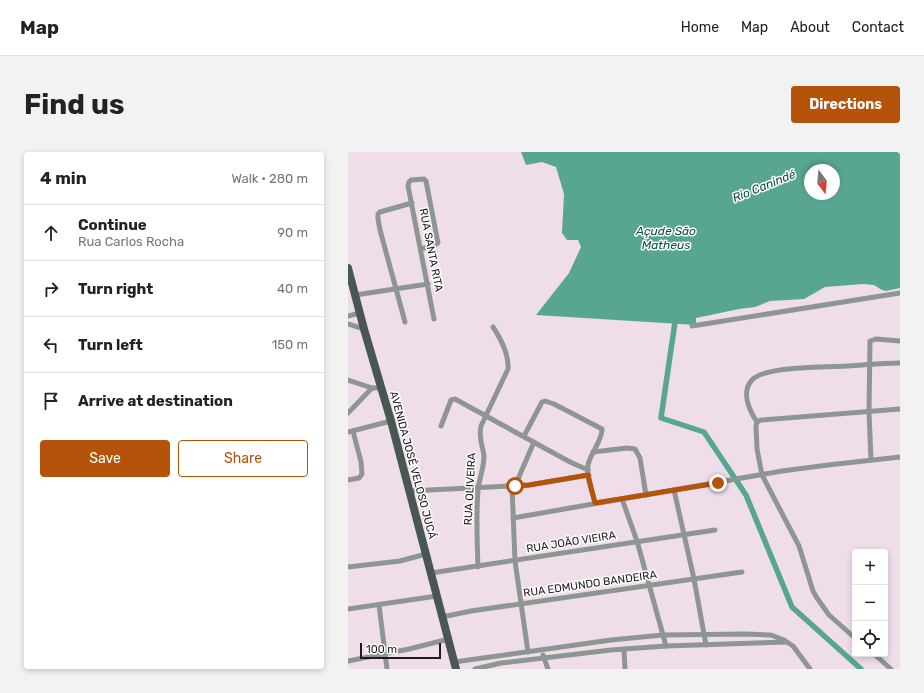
<!DOCTYPE html>
<html lang="en">
<head>
<meta charset="utf-8">
<style>
  :root { --surface:#fff; --page:#f2f2f2; --text:#222; --muted:#767676; --line:#e0e0e0; --accent:#b45309 }
  body { margin:0; font-family:Rubik,sans-serif; background:var(--page); color:var(--text) }
  .controls { position:absolute; right:12px; bottom:12px; display:grid; overflow:hidden; border-radius:4px; box-shadow:0 2px 6px #0003 }
  .controls button { width:36px; height:36px; display:grid; place-items:center; padding:0; border:0; border-bottom:1px solid var(--line); background:var(--surface); color:var(--text); font:20px sans-serif }
  .compass { position:absolute; left:456px; top:12px; width:36px; height:36px; border-radius:50%; background:var(--surface); box-shadow:0 2px 6px #0003; rotate:164deg }
  .scale { position:absolute; left:12px; bottom:10px; width:81px; box-sizing:border-box; padding-left:4px; border:2px solid #201a1e; border-top:0; font-size:11px; line-height:14px; white-space:nowrap; color:#201a1e; -webkit-text-stroke:3px #fff; paint-order:stroke }
  .stop { position:absolute; width:12px; height:12px; margin:-9px; border:3px solid #b45309; border-radius:50%; background:#fff }
  .stop.end { background:#b45309; border-color:#fff; box-shadow:0 1px 4px #0008 }
  .list { margin:0; padding:0; list-style:none }
  h2 { display:flex; justify-content:space-between; align-items:center; height:52px; margin:0; padding:0 16px; font-size:17px }
  h2 small { font-size:13px; font-weight:400; color:var(--muted) }
  .list li { display:grid; grid-template-columns:26px 1fr auto; gap:12px; align-items:center; box-sizing:border-box; height:56px; padding:0 16px; border-top:1px solid var(--line) }
  .list b { display:block; font-size:15px; white-space:nowrap }
  .list p { margin:0; font-size:13px; white-space:nowrap; color:var(--muted) }
  .list em { font-size:13px; font-style:normal; color:var(--muted) }
  .actions { display:flex; gap:8px; padding:12px 16px }
  .actions a { flex:1; padding:9px 0; border:1px solid var(--accent); border-radius:4px; text-align:center; font-size:14px; color:var(--accent) }
  .actions .main { background:var(--accent); color:#fff }
  .icon { flex:none; width:22px; height:22px; fill:none; stroke:currentColor; stroke-width:2; stroke-linecap:round; stroke-linejoin:round }
  .map { position:relative; flex:none; width:552px; height:517px; overflow:hidden; border-radius:4px }
  header { display:flex; align-items:center; gap:24px; box-sizing:border-box; height:56px; padding:0 20px; background:var(--surface); border-bottom:1px solid var(--line) }
  header strong { font-size:19px }
  nav { display:flex; gap:22px; margin-inline-start:auto; font-size:14px }
  .intro { display:flex; align-items:center; justify-content:space-between; box-sizing:border-box; height:96px; padding:0 24px }
  h1 { margin:0; font-size:28px }
  .button { padding:10px 18px; border-radius:4px; background:var(--accent); color:#fff; font-size:14px; font-weight:700 }
  main { display:flex; gap:24px; padding:0 24px }
  aside { flex:1; background:var(--surface); border-radius:4px; box-shadow:0 2px 6px #0003 }
  .map>svg:first-child { display:block }
  .water { fill:#58a692; fill-rule:evenodd }
  .lines { fill:none; stroke-linecap:round; stroke-linejoin:round }
  .canal { stroke:#58a692; stroke-width:5.5 }
  .street { stroke:#8e9694; stroke-width:5 }
  .primary { stroke:#485753; stroke-width:8 }
  .route { stroke:#b45309; stroke-width:5 }
  .labels { text-anchor:middle; dominant-baseline:central; stroke-width:3; stroke-linejoin:round; paint-order:stroke }
  .street-label { font-size:11px; fill:#201a1e; stroke:#fff }
  .water-label { font-size:12px; font-style:italic; fill:#094e40; stroke:#fff }
</style>
</head>
<body>
<header>
<strong>Map</strong>
<nav><a>Home</a><a>Map</a><a>About</a><a>Contact</a></nav>
</header>
<div class="intro"><h1>Find us</h1><a class="button">Directions</a></div>
<main>
<aside>
<h2>4 min<small>Walk · 280 m</small></h2>
<ul class="list">
<li><svg class="icon" aria-label="ahead" viewBox="0 0 24 24"><path d="M12 20V5M6 11l6-6 6 6"/></svg><div><b>Continue</b><p>Rua Carlos Rocha</p></div><em>90 m</em></li>
<li><svg class="icon" aria-label="right" viewBox="0 0 24 24"><path d="M7 20v-9h11M14 6l5 5-5 5"/></svg><div><b>Turn right</b></div><em>40 m</em></li>
<li><svg class="icon" aria-label="left" viewBox="0 0 24 24"><path d="M17 20v-9H6M10 6l-5 5 5 5"/></svg><div><b>Turn left</b></div><em>150 m</em></li>
<li><svg class="icon" aria-label="arrive" viewBox="0 0 24 24"><path d="M6 21V4h12l-3 4 3 4H6"/></svg><div><b>Arrive at destination</b></div></li>
</ul>
<div class="actions"><a class="main">Save</a><a>Share</a></div>
</aside>
<div class="map">
<svg width="552" height="517" viewBox="0 0 552 517">
  <rect width="100%" height="100%" fill="#efdeea"/>
  <path class="water" d="M173,0H552V136L538,139L534,138L526,133L515,132L477,135L456,147L422,149L407,155L391,157L348,166V173L188,163L221,121L233,95L230,88H219L214,81L216,42L208,15L194,10L178,13ZM462,18H486V42H462Z"/>
  <g class="lines">
    <polyline class="canal" points="327,170 313,266 356,280 398,343 444,455 513,517"/>
    <g class="street">
      <polyline points="73,97 87,93 90,91 78,29 76,27 63,28 61,30 60,34 86,167"/>
      <polyline points="7,143 80,132"/>
      <polyline points="0,164 12,161"/>
      <polyline points="57,170 32,78 30,67 30,62 32,60 64,51"/>
      <polyline points="0,172 16,177"/>
      <polyline points="344,174 552,141"/>
      <polyline points="0,228 24,236 33,236"/>
      <polyline points="0,261 24,236"/>
      <path d="M409,270C401,258 393,240 404,228C416,214 480,215 500,214C517,213 534,211 552,211"/>
      <polyline points="93,274 103,248 107,247 222,310 240,318"/>
      <polyline points="0,280 43,269"/>
      <path d="M176,284L194,250L197,249L206,252L254,277C255,287 242,302 240,313C238,325 244,339 247,351"/>
      <polyline points="245,300 279,296 287,297 292,306 298,343"/>
      <polyline points="523,308 521,260 522,189 528,187 552,189"/>
      <polyline points="0,328 11,326 14,322 13,310 5,279"/>
      <polyline points="164,334 167,409 180,500"/>
      <polyline points="167,334 186,290"/>
      <polyline points="326,338 346,427 358,493"/>
      <polyline points="61,339 181,333 241,323"/>
      <polyline points="274,347 289,389 318,494"/>
      <polyline points="165,366 434,319 480,313 552,305"/>
      <polyline points="0,415 52,409 78,402"/>
      <path d="M130,415C129,389 128,363 130,338C131,327 136,316 136,304C135,293 130,287 133,274L160,217C161,202 153,187 145,175"/>
      <polyline points="83,421 367,378"/>
      <polyline points="31,453 39,517"/>
      <polyline points="0,457 89,444"/>
      <polyline points="94,465 123,459 394,420"/>
      <polyline points="507,486 481,463 469,446 465,439 451,394 414,323 409,297 408,274 409,270 413,268 552,257"/>
      <polyline points="276,497 277,517"/>
      <polyline points="526,502 543,517"/>
      <polyline points="195,503 200,517"/>
      <polyline points="0,509 61,497 101,487"/>
      <polyline points="106,510 263,488 315,483 398,482 423,483 436,488 445,494 462,517"/>
      <polyline points="127,517 153,511 263,498 318,494 438,490"/>
    </g>
    <polyline class="primary" points="0,116 16,177 43,269 108,517"/>
  </g>
  <g class="lines">
    <polyline class="route" points="167,334 181,333 240,323 247,351 370,331"/>
  </g>
  <g class="labels">
    <g class="street-label">
      <text transform="translate(83 98) rotate(79)">RUA SANTA RITA</text>
      <text transform="translate(65 313) rotate(75)">AVENIDA JOSÉ VELOSO JUCÁ</text>
      <text transform="translate(122 337) rotate(-87)">RUA OLIVEIRA</text>
      <text transform="translate(223 390) rotate(-9)">RUA JOÃO VIEIRA</text>
      <text transform="translate(242 432) rotate(-8)">RUA EDMUNDO BANDEIRA</text>
    </g>
    <g class="water-label">
      <text transform="translate(416 34) rotate(-22)">Rio Canindé</text>
      <text x="318" y="79">Açude São<tspan x="318" dy="14">Matheus</tspan></text>
    </g>
  </g>
</svg>
<div class="controls">
<button>+</button>
<button>−</button>
<button><svg class="icon" aria-label="locate" viewBox="0 0 24 24"><circle cx="12" cy="12" r="6"/><path d="M12 2v4M12 18v4M2 12h4M18 12h4"/></svg></button>
</div>
<svg class="compass" viewBox="-18 -18 36 36"><path d="M0-13l5 13h-10z" fill="#e53935"/><path d="M0 13l5-13h-10z" fill="#767676"/></svg>
<div class="scale">100 m</div>
<div class="stop" style="left:167px;top:334px"></div>
<div class="stop end" style="left:370px;top:331px"></div>
</div>
</main>
</body>
</html>
